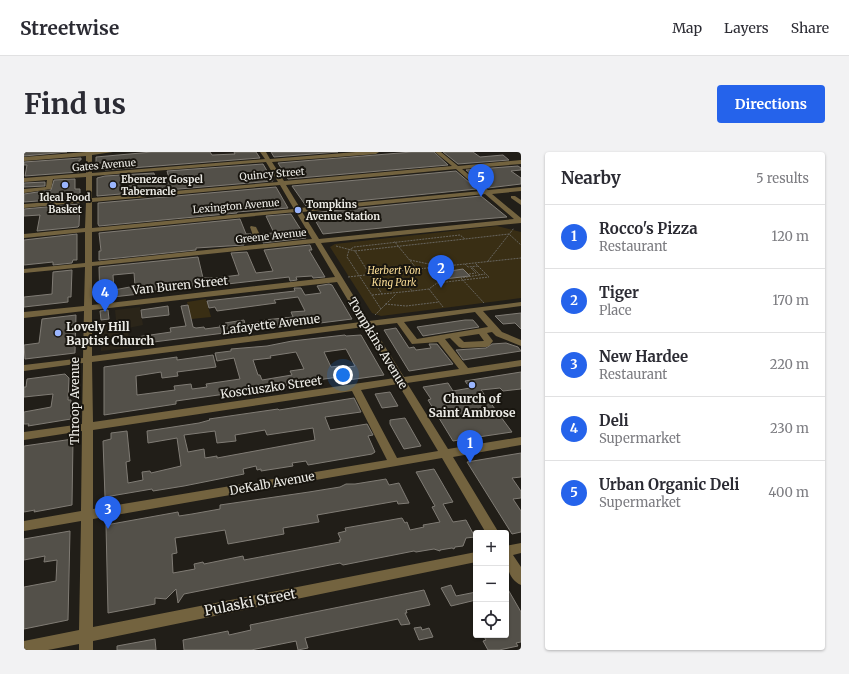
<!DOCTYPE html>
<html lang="en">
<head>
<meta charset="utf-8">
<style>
  :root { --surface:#fff; --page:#f2f2f3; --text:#2b2b33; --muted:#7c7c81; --line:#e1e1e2; --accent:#2563eb }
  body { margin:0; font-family:Merriweather,serif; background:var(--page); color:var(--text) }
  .controls { position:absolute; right:12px; bottom:12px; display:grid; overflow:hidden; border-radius:4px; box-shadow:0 1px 3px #0004 }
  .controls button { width:36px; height:36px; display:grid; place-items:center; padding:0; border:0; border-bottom:1px solid var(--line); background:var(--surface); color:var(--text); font:20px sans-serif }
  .you { position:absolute; left:319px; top:223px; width:14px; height:14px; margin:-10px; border:3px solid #fff; border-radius:50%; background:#1a73e8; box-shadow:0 0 0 6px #1a73e833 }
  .badge { display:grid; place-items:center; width:26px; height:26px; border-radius:50%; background:var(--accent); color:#fff; font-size:13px; font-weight:700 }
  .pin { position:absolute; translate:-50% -33px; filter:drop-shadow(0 1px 2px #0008) }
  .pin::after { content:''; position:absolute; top:21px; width:14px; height:12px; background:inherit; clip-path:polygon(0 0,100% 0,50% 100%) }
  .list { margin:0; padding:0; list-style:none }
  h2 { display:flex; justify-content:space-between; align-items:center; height:52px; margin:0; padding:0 16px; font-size:17px }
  h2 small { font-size:13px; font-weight:400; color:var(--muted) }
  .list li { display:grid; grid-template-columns:26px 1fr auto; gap:12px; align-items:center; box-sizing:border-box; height:64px; padding:0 16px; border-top:1px solid var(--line) }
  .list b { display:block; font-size:15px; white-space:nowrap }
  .list p { margin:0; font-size:13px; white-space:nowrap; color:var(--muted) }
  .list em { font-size:13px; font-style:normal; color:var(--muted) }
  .icon { flex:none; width:22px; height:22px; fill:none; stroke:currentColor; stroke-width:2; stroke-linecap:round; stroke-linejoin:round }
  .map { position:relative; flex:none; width:497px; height:498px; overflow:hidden; border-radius:4px }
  header { display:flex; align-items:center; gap:24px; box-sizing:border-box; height:56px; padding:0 20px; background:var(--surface); border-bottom:1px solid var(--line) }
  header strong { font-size:19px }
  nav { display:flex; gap:22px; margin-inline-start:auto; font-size:14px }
  .intro { display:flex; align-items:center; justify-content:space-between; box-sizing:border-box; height:96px; padding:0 24px }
  h1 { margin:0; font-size:28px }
  .button { padding:10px 18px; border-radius:4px; background:var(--accent); color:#fff; font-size:14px; font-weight:700 }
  main { display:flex; gap:24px; padding:0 24px }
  aside { flex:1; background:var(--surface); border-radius:4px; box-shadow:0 1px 3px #0004 }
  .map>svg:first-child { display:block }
  .built { fill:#2b2519 }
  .green { fill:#392e14 }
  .building { fill:#535049; stroke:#807c75; fill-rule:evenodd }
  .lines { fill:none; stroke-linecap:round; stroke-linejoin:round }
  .path { stroke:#686660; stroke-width:1; stroke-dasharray:2 1; stroke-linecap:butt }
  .minor { fill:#73633f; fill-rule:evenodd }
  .poi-dot { fill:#9ab5fd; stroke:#18150f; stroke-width:1.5 }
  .labels { text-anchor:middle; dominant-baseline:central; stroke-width:4; stroke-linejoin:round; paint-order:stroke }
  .far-street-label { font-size:10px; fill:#edece7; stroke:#18150f }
  .far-poi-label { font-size:10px; font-weight:bold; fill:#edece7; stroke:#18150f; text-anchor:start }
  .far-park-label { font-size:10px; font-style:italic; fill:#f7da95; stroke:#18150f }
  .street-label { font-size:12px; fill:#edece7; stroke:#18150f }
  .poi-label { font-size:12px; font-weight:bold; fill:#edece7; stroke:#18150f; text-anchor:start }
  .near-street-label { font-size:14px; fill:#edece7; stroke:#18150f }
</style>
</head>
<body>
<header>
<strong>Streetwise</strong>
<nav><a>Map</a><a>Layers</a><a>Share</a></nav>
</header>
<div class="intro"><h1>Find us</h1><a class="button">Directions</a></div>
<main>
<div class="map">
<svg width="497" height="498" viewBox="0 0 497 498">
  <rect width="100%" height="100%" fill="#211e18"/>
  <polygon class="built" points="116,155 119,173 104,176 105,196 77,199 76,170 92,168 91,158"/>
  <g class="green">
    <polygon points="473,74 497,80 497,146 357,164 348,161 306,95 311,92"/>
    <polygon points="182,147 187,165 167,167 163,150"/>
  </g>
  <g class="building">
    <polygon points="0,0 43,0 0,4"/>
    <polygon points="128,0 186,0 188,3 211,2 210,0 232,0 236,6 81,18 81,11 72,11 72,5"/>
    <polygon points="247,0 314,0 250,5"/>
    <polygon points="388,0 410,0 424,13 264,27 254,11"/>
    <polygon points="419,0 449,0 456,5 479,3 485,8 434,12"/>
    <polygon points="57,6 57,8 55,8 55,20 1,24 3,13 0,13 0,10"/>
    <polygon points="239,12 249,29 73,44 73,26 81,24 130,21 132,31 146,30 143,19"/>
    <polygon points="494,14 497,16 497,18 487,19 497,26 497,32 464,36 442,18"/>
    <polygon points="432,19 453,37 282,54 268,34"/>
    <polygon points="51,27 51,37 56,37 56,46 0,50 0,42 27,38 30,28"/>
    <polygon points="21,30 21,34 0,35 0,31"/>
    <polygon points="252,35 264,56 213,60 213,61 75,74 74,72 74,51"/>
    <polygon points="457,44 483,65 386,73 299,82 287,61"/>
    <polygon points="56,52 55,74 54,75 13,79 16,63 0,64 0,57"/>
    <polygon points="267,62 282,86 239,91 240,88 237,82 250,81 242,64"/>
    <polygon points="216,67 222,82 227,82 230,89 219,90 220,93 172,96 172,98 75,108 75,99 77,99 75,81"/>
    <polygon points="53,82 53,108 49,108 48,111 29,113 29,110 0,113 0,88"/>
    <path d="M286,93L288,98H285L301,125L289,126L288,124L272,125L273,128L266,129L265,125L89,145L84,146V150L76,151L75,115L174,105L179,126H191L215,123L207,101L223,100L232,121L249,119L240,98ZM110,121L111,134L90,138L89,123Z"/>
    <polygon points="439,117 446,124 412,128 407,122"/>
    <polygon points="48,118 47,145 44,145 44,150 0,155 0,145 28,142 29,120"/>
    <polygon points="305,132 308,133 328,167 296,171 295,169 106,193 106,186 147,180 146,176 162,174 157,154 164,153 169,175 172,176 180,175 181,177 196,175 196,173 202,172 201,171 220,168 221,172 240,169 240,168 269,165 267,160 281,159 274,145 250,148 252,151 193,159 191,155 185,156 183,149 271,139 270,136 277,136 281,143 297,141 293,134"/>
    <polygon points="144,154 145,163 118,166 117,158"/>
    <polygon points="84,158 85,167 77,168 76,159"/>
    <polygon points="497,161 497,177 491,171 479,172 471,164"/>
    <polygon points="52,163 51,201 1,207 0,193 15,191 18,167"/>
    <polygon points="441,168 449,168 455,175 399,184 393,175"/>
    <polygon points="372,176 385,196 390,195 392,198 407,196 405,192 413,192 429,212 385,219 360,178"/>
    <path d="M321,183L322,184L337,183L360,223L324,228L322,224L279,230L272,232L152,249V252L80,263V215L153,205V208L189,203L192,215L153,220L154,224L138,226L137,220L112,224L113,243L151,238L150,234L167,232L168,237L176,236L183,235L182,232L216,227L210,206L193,209L191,201L207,199V197L243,194L268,189ZM322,197L331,214L317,216L315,214L307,215L300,200ZM272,200L280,217L266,219L268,223L238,228L236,223H234L229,208L247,206L246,204Z"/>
    <polygon points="482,191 494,195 497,199 439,208 432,198 462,196 468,192"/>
    <polygon points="497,220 497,237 479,239 476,236 457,238 488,280 441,287 429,289 404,248 407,247 399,235 424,231 429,239 446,236 441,229"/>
    <polygon points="41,222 45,226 44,248 47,248 47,267 4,274 5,272 0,272 0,260 27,255 29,242 0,245 0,235 2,235 3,227"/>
    <polygon points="366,240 374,254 358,256 351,242"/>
    <path d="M330,246L337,260L301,265L306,278L343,272L349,283L344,284L351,300L348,302L284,313L282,309L268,311L269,314L237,319V317L233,318L232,314L219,317L220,322L160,334L129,339L128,337L81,345L79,289L87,287V281L103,279L106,309L102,310L104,331L119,328L118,320L126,319L127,321L157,314L153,286L124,291L123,279L175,271L186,268L185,267L254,257L255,258ZM289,276L291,288L193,306V304L181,306L180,297L164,300L160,283L191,279L193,291L212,289L211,283L241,278L243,283Z"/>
    <polygon points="381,266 394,289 397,294 380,297 366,272 366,268"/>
    <polygon points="49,287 48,353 10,360 11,358 0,360 0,294"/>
    <polygon points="497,301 497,325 488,326 497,339 497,346 489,347 497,359 497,380 488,382 443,310"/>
    <polygon points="410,317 429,350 419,352 429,370 442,368 451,385 442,386 439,394 431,395 430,397 428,396 416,398 416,399 410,397 392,400 390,399 319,413 316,411 160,442 154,451 152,437 142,447 131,446 131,452 84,461 82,373 154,360 155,364 168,362 196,357 196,353 285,340 316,335 322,332 331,332 362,327 365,333 375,331 385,351 374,352 373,349 293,363 295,370 259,376 260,382 204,392 201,378 151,386 153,401 148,402 149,421 171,417 170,412 179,410 180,412 219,404 220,408 316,390 315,388 317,388 314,381 322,379 321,376 378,366 381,371 383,370 386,378 400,375 399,373 416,370 408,355 411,354 392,320"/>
    <polygon points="46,379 44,468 0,477 0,435 32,429 33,408 20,410 21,404 0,408 0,387"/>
    <polygon points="427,433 432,444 452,440 452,448 427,454 417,436"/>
    <polygon points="482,434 497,460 497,490 492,491 494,494 475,498 464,498 459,489 462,488 459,483 482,483"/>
    <polygon points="400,438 406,453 382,458 383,461 381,461 386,472 377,473 374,467 281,486 284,496 274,498 272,489 227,498 160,498 159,488 204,479 205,483 227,478 226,473"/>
    <polygon points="397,475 398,478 405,476 409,485 395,488 390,476"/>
    <polygon points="131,487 132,498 93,498 93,494"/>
  </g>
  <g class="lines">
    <g class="path">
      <polyline points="312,94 331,99 358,142"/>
      <polyline points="331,99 441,87"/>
      <polyline points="386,108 414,114"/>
      <polyline points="464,109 490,76"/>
      <polyline points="441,112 444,115 454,114"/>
      <polyline points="394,117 497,106"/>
      <polyline points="374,120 388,139 405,137 413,131 465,125 451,111"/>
      <polyline points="445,122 452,121 447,116 449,116 456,123"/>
      <polyline points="324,125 393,117 370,89"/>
      <polyline points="405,137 419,155"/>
      <polyline points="348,143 388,139"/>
      <polyline points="460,151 437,126 461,122"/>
      <polyline points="361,152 382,154 415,150"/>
      <polyline points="357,157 323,105 325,98 330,95 436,83 441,87 485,82 497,93"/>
      <polyline points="351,163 372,142"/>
    </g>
    <g class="minor">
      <path d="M62,0H89L68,3V21L241,7L236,0H242L246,7L332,0H355L352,2L248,10L260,29L428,14L411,0H417L434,14L497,8V12L438,17L464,38L497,35V39L468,42L497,66V71L297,91L345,169L497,150V154L459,159L478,180L497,188V194L472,184L468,180L463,181L469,189L465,194L462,195L438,196L435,195L426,186L421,187L444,216L497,208V214L383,231L424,297L497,285V293L429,305L475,381H462L418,306L69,367V475L452,400V410L69,489V498H55V492L24,498H0V489L55,478L57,369L0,379V369L57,359L58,279L0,288V280L58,272L59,211L0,219V213L59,206L60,159L0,166V160L60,154L61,115L0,121V117L61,111V80L0,86V82L61,76L62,50L0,56V52L62,47V25L29,27L27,37L0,41V37L22,35L23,28L0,30V26L62,21V4L0,9V5ZM242,10L254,30L68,46V24ZM432,17L457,39L276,56L262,33ZM256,33L270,57L68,76V50ZM461,42L490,67L295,87L278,60ZM272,60L288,87L68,110V80ZM291,91L311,125L68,153V114ZM313,130L337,170L68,204V158ZM451,160L464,175L393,187L380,170ZM373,171L388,192L414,190L435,217L380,225L348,174ZM340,175L371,226L69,270L68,210ZM455,182L460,189L440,190L435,185ZM374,232L414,299L373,306L337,238ZM328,239L363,308L69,357V278Z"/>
      <polygon points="487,44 491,44 497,48 497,53 487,46"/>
      <polygon points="227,74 232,75 239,89 237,90 231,89 226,75"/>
      <path d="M497,391V401L489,403L497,415V433C482,427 482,407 482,394Z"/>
    </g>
  </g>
  <g class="poi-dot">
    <circle cx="41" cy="33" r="4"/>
    <circle cx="89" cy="33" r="4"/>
    <circle cx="274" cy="58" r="4"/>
    <circle cx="34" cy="181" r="4"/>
    <circle cx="448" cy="233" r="4"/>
  </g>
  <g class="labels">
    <g class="far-street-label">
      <text transform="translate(80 13) rotate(-5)">Gates Avenue</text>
      <text transform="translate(248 22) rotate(-5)">Quincy Street</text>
      <text transform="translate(212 54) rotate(-5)">Lexington Avenue</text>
      <text transform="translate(247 84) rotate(-6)">Greene Avenue</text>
    </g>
    <g class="far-poi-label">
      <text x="97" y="27">Ebenezer Gospel<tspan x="97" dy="12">Tabernacle</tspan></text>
      <text x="41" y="45" text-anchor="middle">Ideal Food<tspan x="41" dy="12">Basket</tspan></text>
      <text x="282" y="52">Tompkins<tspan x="282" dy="12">Avenue Station</tspan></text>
    </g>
    <g class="far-park-label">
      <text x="370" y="118">Herbert Von<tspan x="370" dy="12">King Park</tspan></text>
    </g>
    <g class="street-label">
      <text transform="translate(156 133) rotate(-6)">Van Buren Street</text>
      <text transform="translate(247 172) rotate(-7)">Lafayette Avenue</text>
      <text transform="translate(354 191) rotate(59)">Tompkins Avenue</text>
      <text transform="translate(247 235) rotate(-8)">Kosciuszko Street</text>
      <text transform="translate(50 249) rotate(-90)">Throop Avenue</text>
      <text transform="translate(248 331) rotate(-10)">DeKalb Avenue</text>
    </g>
    <g class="poi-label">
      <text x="42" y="174">Lovely Hill<tspan x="42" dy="14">Baptist Church</tspan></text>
      <text x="448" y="246" text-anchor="middle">Church of<tspan x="448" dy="14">Saint Ambrose</tspan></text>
    </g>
    <g class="near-street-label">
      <text transform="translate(226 450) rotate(-11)">Pulaski Street</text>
    </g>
  </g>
</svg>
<div class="controls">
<button>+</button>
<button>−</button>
<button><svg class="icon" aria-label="locate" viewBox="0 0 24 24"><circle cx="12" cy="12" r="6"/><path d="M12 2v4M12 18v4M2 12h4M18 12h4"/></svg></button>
</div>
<div class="you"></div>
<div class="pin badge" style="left:446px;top:311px">1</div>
<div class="pin badge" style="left:417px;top:136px">2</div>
<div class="pin badge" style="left:84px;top:377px">3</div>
<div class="pin badge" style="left:81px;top:160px">4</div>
<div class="pin badge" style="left:457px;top:45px">5</div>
</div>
<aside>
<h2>Nearby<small>5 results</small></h2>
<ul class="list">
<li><span class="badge">1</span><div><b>Rocco's Pizza</b><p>Restaurant</p></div><em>120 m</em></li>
<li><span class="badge">2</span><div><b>Tiger</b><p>Place</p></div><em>170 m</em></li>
<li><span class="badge">3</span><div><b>New Hardee</b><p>Restaurant</p></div><em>220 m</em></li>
<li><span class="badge">4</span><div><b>Deli</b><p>Supermarket</p></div><em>230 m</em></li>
<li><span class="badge">5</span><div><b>Urban Organic Deli</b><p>Supermarket</p></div><em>400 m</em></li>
</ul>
</aside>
</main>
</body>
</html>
